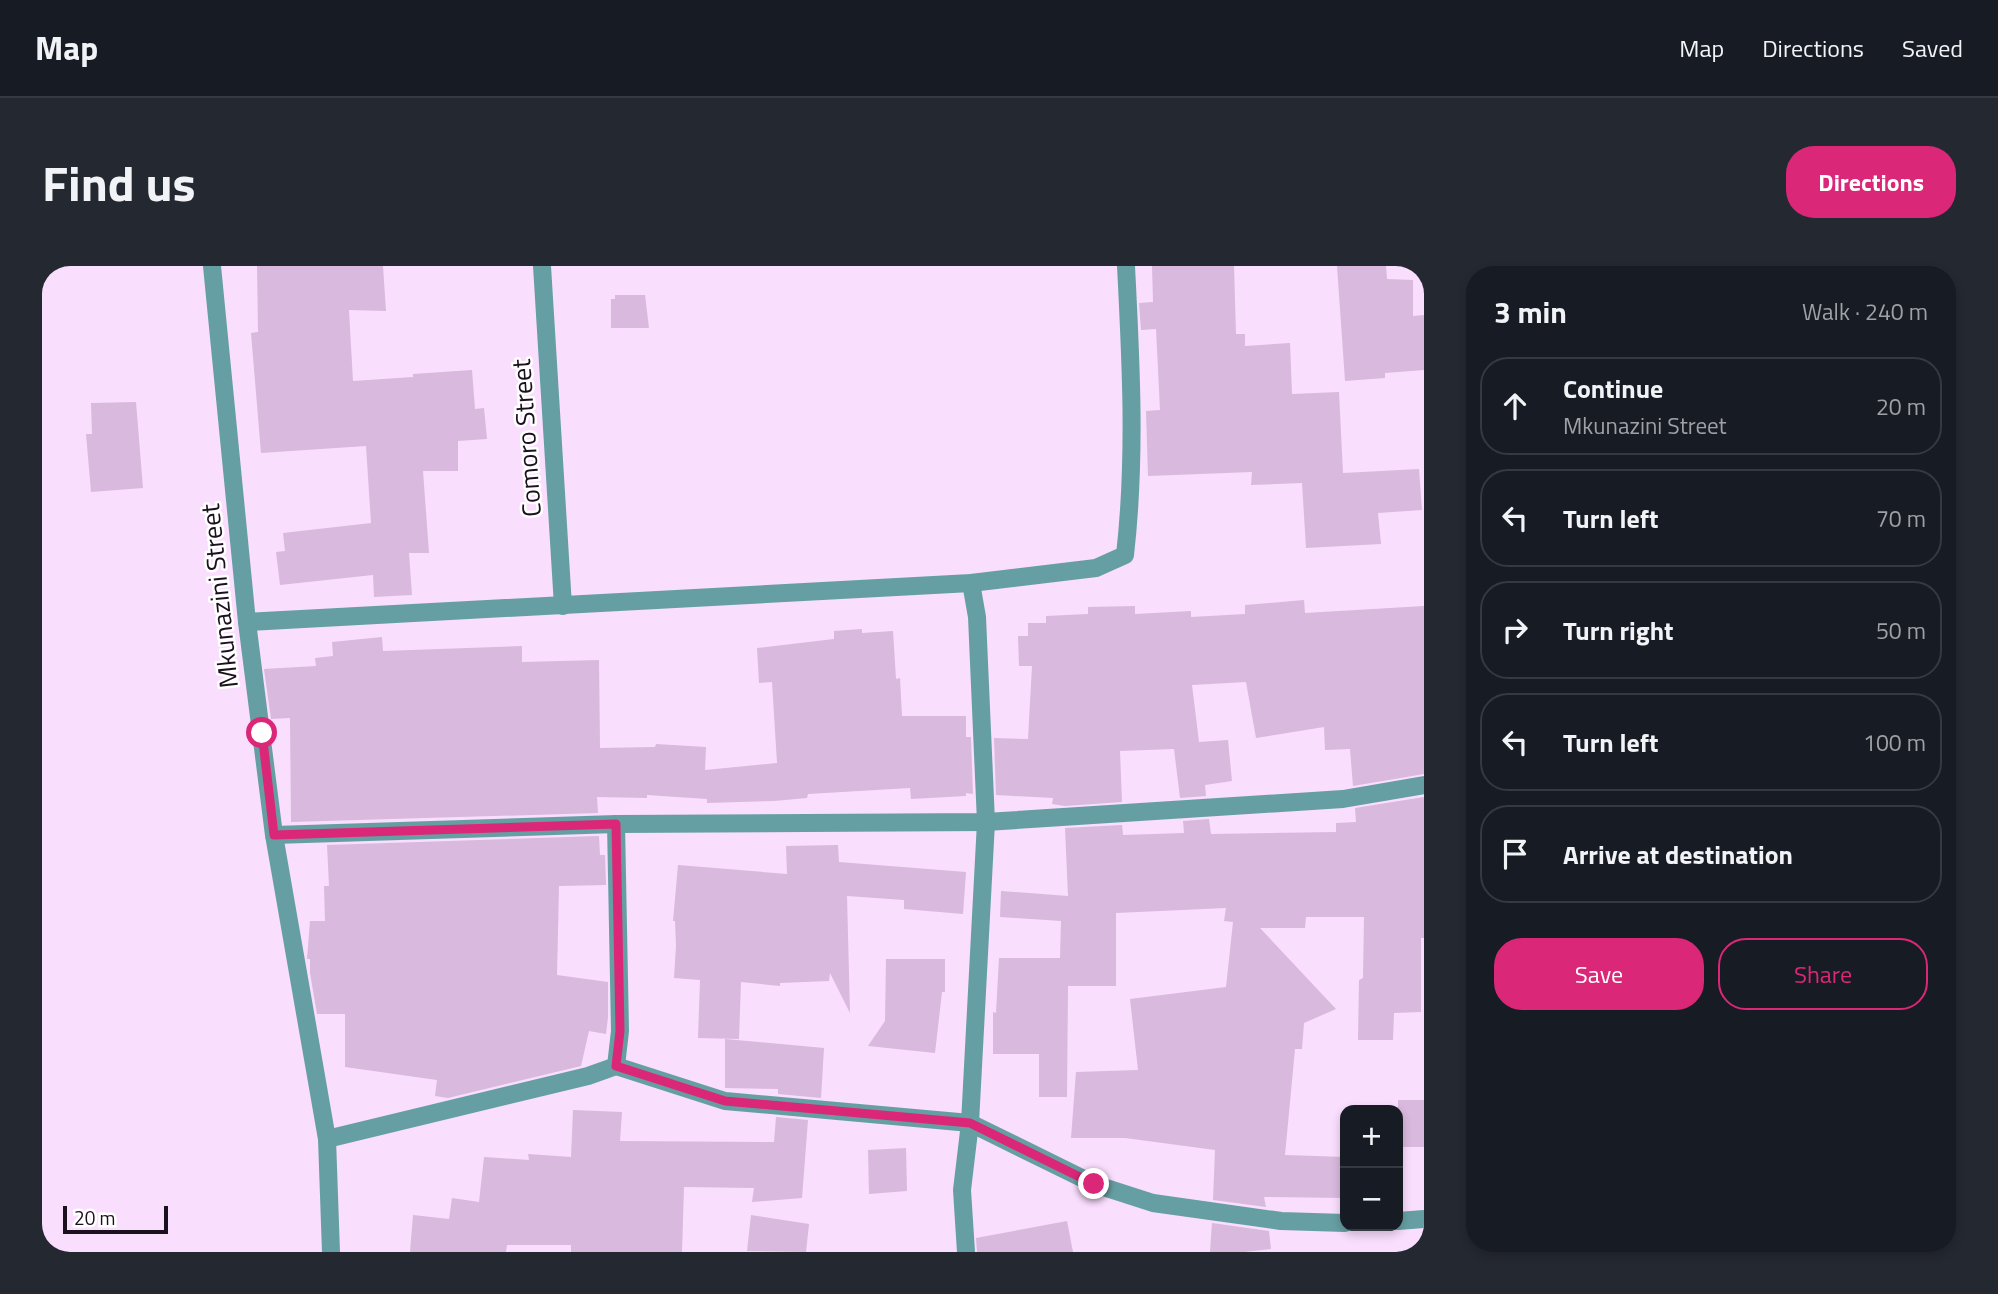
<!DOCTYPE html>
<html lang="en">
<head>
<meta charset="utf-8">
<style>
  :root { --surface:#171b24; --page:#242831; --text:#f1f3f6; --muted:#9ea1a6; --line:#363941; --accent:#db2777 }
  body { margin:0; font-family:"Titillium Web",sans-serif; background:var(--page); color:var(--text) }
  .controls { position:absolute; right:21px; bottom:21px; display:grid; overflow:hidden; border-radius:14px; box-shadow:0 4px 10px #0003 }
  .controls button { width:63px; height:63px; display:grid; place-items:center; padding:0; border:0; border-bottom:2px solid var(--line); background:var(--surface); color:var(--text); font:35px sans-serif }
  .scale { position:absolute; left:21px; bottom:18px; width:105px; box-sizing:border-box; padding-left:7px; border:4px solid #1b101d; border-top:0; font-size:19px; line-height:24px; white-space:nowrap; color:#1b101d; -webkit-text-stroke:5px #fff; paint-order:stroke }
  .stop { position:absolute; width:21px; height:21px; margin:-16px; border:5px solid #db2777; border-radius:50%; background:#fff }
  .stop.end { background:#db2777; border-color:#fff; box-shadow:0 2px 7px #0008 }
  .list { margin:0; padding:0; list-style:none }
  h2 { display:flex; justify-content:space-between; align-items:center; height:91px; margin:0; padding:0 28px; font-size:30px }
  h2 small { font-size:23px; font-weight:400; color:var(--muted) }
  .list li { display:grid; grid-template-columns:46px 1fr auto; gap:21px; align-items:center; box-sizing:border-box; height:98px; margin:0 14px 14px; padding:0 14px; border:2px solid var(--line); border-radius:28px }
  .list b { display:block; font-size:26px; white-space:nowrap }
  .list p { margin:0; font-size:23px; white-space:nowrap; color:var(--muted) }
  .list em { font-size:23px; font-style:normal; color:var(--muted) }
  .actions { display:flex; gap:14px; padding:21px 28px }
  .actions a { flex:1; padding:16px 0; border:2px solid var(--accent); border-radius:28px; text-align:center; font-size:24px; color:var(--accent) }
  .actions .main { background:var(--accent); color:#fff }
  .icon { flex:none; width:38px; height:38px; fill:none; stroke:currentColor; stroke-width:2; stroke-linecap:round; stroke-linejoin:round }
  .map { position:relative; flex:none; width:1382px; height:986px; overflow:hidden; border-radius:28px }
  header { display:flex; align-items:center; gap:42px; box-sizing:border-box; height:98px; padding:0 35px; background:var(--surface); border-bottom:2px solid var(--line) }
  header strong { font-size:33px }
  nav { display:flex; gap:38px; margin-inline-start:auto; font-size:24px }
  .intro { display:flex; align-items:center; justify-content:space-between; box-sizing:border-box; height:168px; padding:0 42px }
  h1 { margin:0; font-size:49px }
  .button { padding:18px 32px; border-radius:28px; background:var(--accent); color:#fff; font-size:24px; font-weight:700 }
  main { display:flex; gap:42px; padding:0 42px }
  aside { flex:1; background:var(--surface); border-radius:28px; box-shadow:0 4px 10px #0003 }
  .map>svg:first-child { display:block }
  .building { fill:#d9b9de }
  .lines { fill:none; stroke-linecap:round; stroke-linejoin:round }
  .minor { stroke:#669fa3; stroke-width:18 }
  .route { stroke:#db2777; stroke-width:9 }
  .labels { text-anchor:middle; dominant-baseline:central; stroke-width:5; stroke-linejoin:round; paint-order:stroke }
  .street-label { font-size:26px; fill:#1b101d; stroke:#fff }
</style>
</head>
<body>
<header>
<strong>Map</strong>
<nav><a>Map</a><a>Directions</a><a>Saved</a></nav>
</header>
<div class="intro"><h1>Find us</h1><a class="button">Directions</a></div>
<main>
<div class="map">
<svg width="1382" height="986" viewBox="0 0 1382 986">
  <rect width="100%" height="100%" fill="#f9defd"/>
  <g class="building">
    <polygon points="215,0 341,0 344,45 307,44 311,115 371,111 371,108 430,104 433,143 442,142 445,173 416,175 416,205 381,205 387,287 367,287 370,329 332,331 331,309 238,319 234,286 243,285 241,267 329,257 324,180 219,187 209,67 216,66"/>
    <polygon points="1110,0 1192,0 1194,68 1203,68 1203,80 1248,77 1250,128 1297,126 1301,207 1377,203 1380,244 1336,247 1339,278 1264,282 1260,217 1209,219 1210,206 1106,210 1104,145 1118,144 1114,63 1099,64 1097,37 1111,36"/>
    <polygon points="1295,0 1344,0 1345,13 1371,14 1371,50 1382,49 1382,104 1343,107 1343,112 1303,115"/>
    <polygon points="573,29 603,29 607,62 569,62 569,33 573,33"/>
    <polygon points="94,136 101,222 49,226 44,168 50,168 49,137"/>
    <polygon points="1262,334 1263,347 1382,340 1382,508 1311,520 1308,483 1283,484 1282,461 1214,472 1204,416 1150,419 1157,476 1186,474 1190,515 1163,519 1164,530 1138,532 1132,483 1078,485 1080,536 1023,540 1010,538 1011,532 954,529 952,472 986,473 990,400 977,400 976,370 986,370 986,357 1004,357 1004,350 1046,348 1046,341 1093,340 1093,348 1149,345 1149,351 1203,348 1203,339"/>
    <polygon points="820,363 820,367 851,365 854,413 858,412 860,450 924,450 924,471 929,471 931,528 924,527 924,530 869,533 868,522 766,528 765,532 732,535 665,537 665,533 605,529 605,532 555,531 556,547 249,556 248,452 229,453 222,403 274,400 273,392 291,390 290,376 340,371 341,385 480,380 480,396 557,394 558,482 613,481 614,478 664,481 663,504 735,497 730,416 717,417 715,382 792,373 792,365"/>
    <polygon points="1382,531 1382,672 1379,672 1379,746 1352,747 1351,774 1316,774 1317,714 1321,712 1322,651 1264,651 1263,662 1218,662 1294,743 1262,757 1260,783 1253,783 1243,889 1303,891 1303,932 1222,931 1224,941 1171,934 1173,884 1083,872 1029,872 1034,806 1096,804 1088,733 1184,721 1191,656 1182,655 1184,642 1074,647 1074,720 1026,720 1025,831 997,831 997,788 951,788 951,746 954,747 957,692 1018,692 1019,655 958,651 959,625 1026,630 1023,562 1080,559 1081,569 1142,567 1141,555 1167,553 1169,568 1294,566 1294,557 1314,556 1313,542"/>
    <polygon points="557,570 558,589 563,589 564,619 517,620 515,709 566,716 566,751 564,768 547,765 539,800 406,832 393,830 395,814 303,801 303,748 275,748 268,707 268,693 265,693 268,655 283,655 282,620 287,620 285,579"/>
    <polygon points="796,579 797,596 924,606 921,648 862,643 862,634 805,630 808,747 788,707 787,715 738,717 738,720 699,716 697,773 656,772 658,714 632,712 634,680 633,655 631,655 636,599 745,608 744,580"/>
    <polygon points="844,693 903,693 903,726 900,726 893,787 826,780 843,755"/>
    <polygon points="683,773 782,782 779,832 736,828 736,823 683,822"/>
    <rect x="1356" y="834" width="26" height="47"/>
    <polygon points="531,844 580,846 578,875 732,876 734,851 766,854 760,932 710,936 712,922 642,921 640,986 529,986 529,979 465,979 464,986 368,986 371,949 407,953 410,932 437,936 442,891 487,894 486,888 529,891"/>
    <polygon points="864,882 865,925 827,928 826,884"/>
    <polygon points="709,949 767,958 764,986 705,985"/>
    <polygon points="1025,955 1031,986 935,986 934,972"/>
    <polygon points="1170,957 1227,965 1229,983 1202,986 1168,986"/>
  </g>
  <g class="lines">
    <g class="minor">
      <polyline points="170,0 205,356 232,569 285,873 289,986"/>
      <polyline points="500,0 521,340"/>
      <path d="M205,356L929,317L1054,302L1083,289C1094,193 1089,96 1084,0"/>
      <polyline points="232,569 574,558 944,556 1301,533 1382,519"/>
      <polyline points="574,800 683,835 928,857 1052,918 1111,937 1239,955 1303,957"/>
      <polyline points="285,873 546,810 574,800 578,765 574,558"/>
      <polyline points="1356,955 1382,953"/>
      <polyline points="924,986 920,924 928,857 944,556 935,351 929,317"/>
    </g>
  </g>
  <g class="lines">
    <polyline class="route" points="220,467 232,569 574,558 578,765 574,800 683,835 928,857 1052,918"/>
  </g>
  <g class="labels">
    <g class="street-label">
      <text transform="translate(484 172) rotate(-94)">Comoro Street</text>
      <text transform="translate(177 330) rotate(-96)">Mkunazini Street</text>
    </g>
  </g>
</svg>
<div class="controls">
<button>+</button>
<button>−</button>
</div>
<div class="scale">20 m</div>
<div class="stop" style="left:220px;top:467px"></div>
<div class="stop end" style="left:1052px;top:918px"></div>
</div>
<aside>
<h2>3 min<small>Walk · 240 m</small></h2>
<ul class="list">
<li><svg class="icon" aria-label="ahead" viewBox="0 0 24 24"><path d="M12 20V5M6 11l6-6 6 6"/></svg><div><b>Continue</b><p>Mkunazini Street</p></div><em>20 m</em></li>
<li><svg class="icon" aria-label="left" viewBox="0 0 24 24"><path d="M17 20v-9H6M10 6l-5 5 5 5"/></svg><div><b>Turn left</b></div><em>70 m</em></li>
<li><svg class="icon" aria-label="right" viewBox="0 0 24 24"><path d="M7 20v-9h11M14 6l5 5-5 5"/></svg><div><b>Turn right</b></div><em>50 m</em></li>
<li><svg class="icon" aria-label="left" viewBox="0 0 24 24"><path d="M17 20v-9H6M10 6l-5 5 5 5"/></svg><div><b>Turn left</b></div><em>100 m</em></li>
<li><svg class="icon" aria-label="arrive" viewBox="0 0 24 24"><path d="M6 21V4h12l-3 4 3 4H6"/></svg><div><b>Arrive at destination</b></div></li>
</ul>
<div class="actions"><a class="main">Save</a><a>Share</a></div>
</aside>
</main>
</body>
</html>
